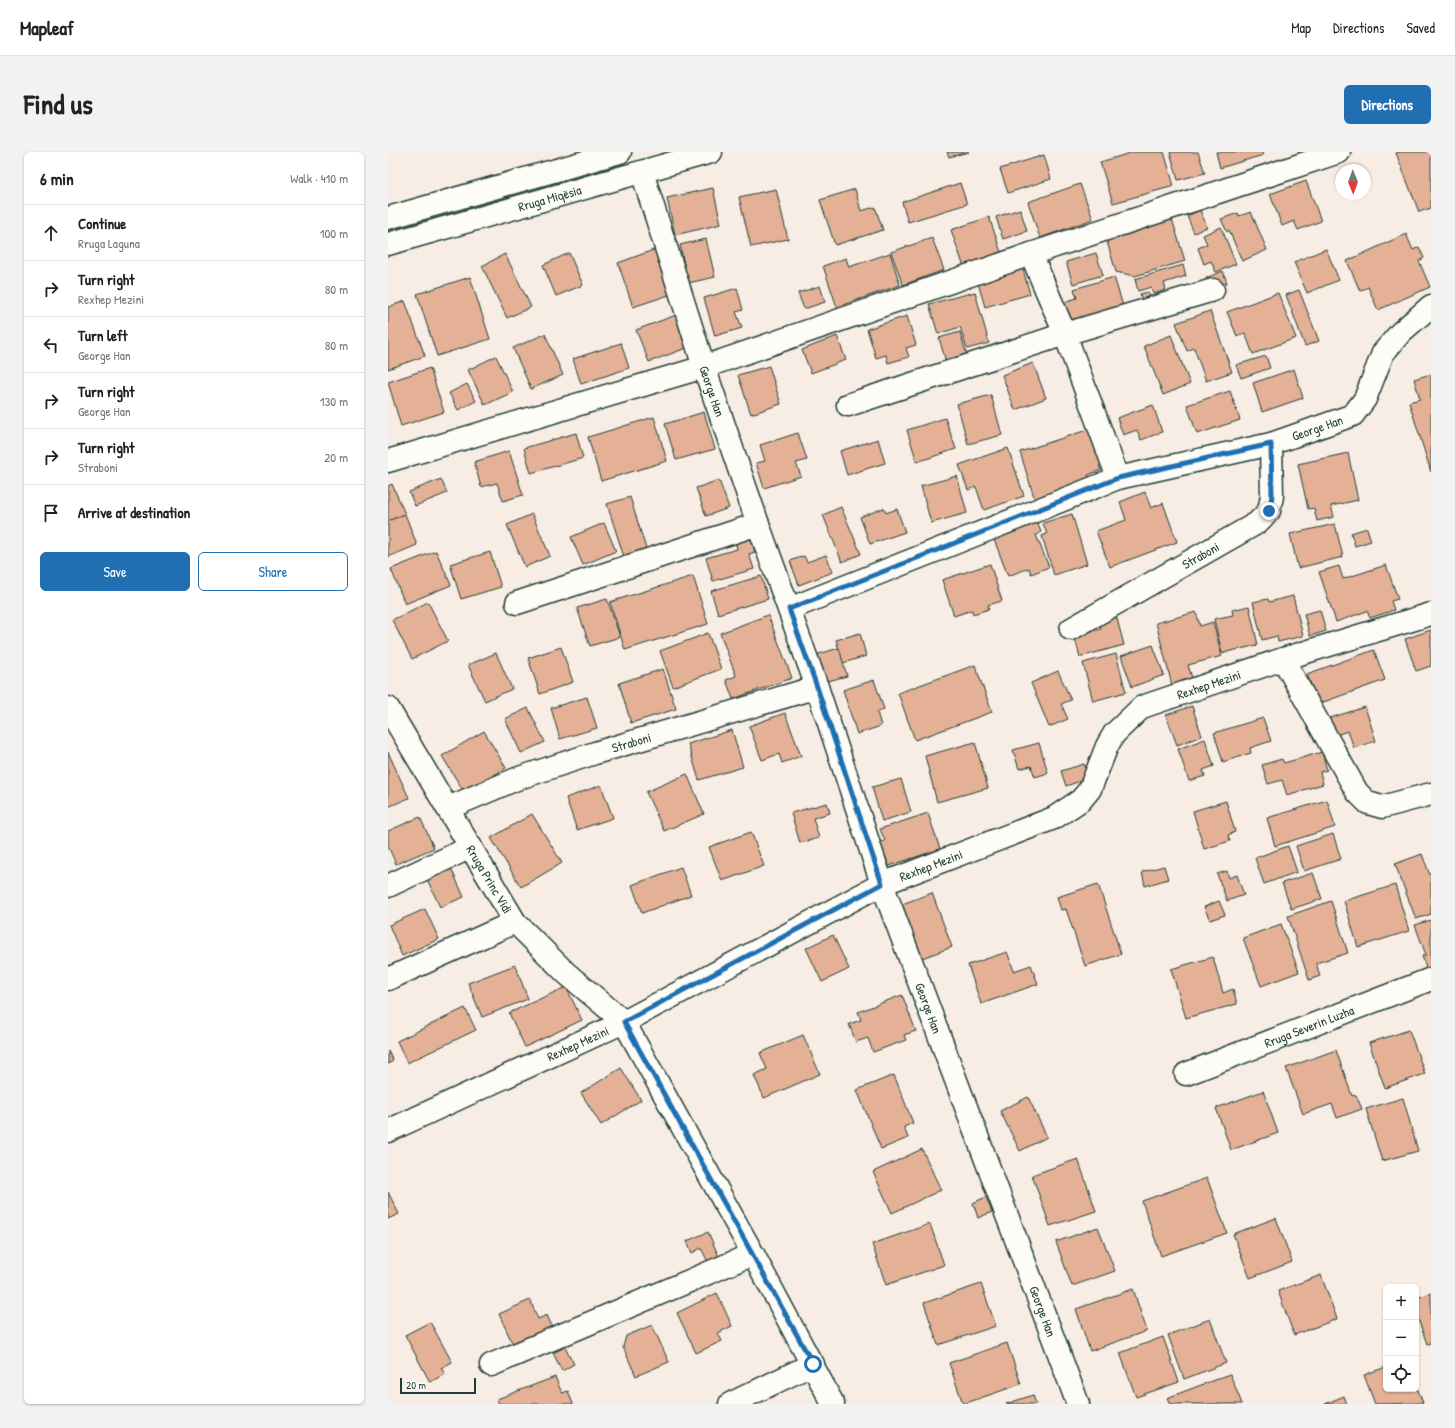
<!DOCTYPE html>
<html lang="en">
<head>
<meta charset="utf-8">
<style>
  :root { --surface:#fff; --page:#f2f2f2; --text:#222; --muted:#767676; --line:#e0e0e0; --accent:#1f6fb2 }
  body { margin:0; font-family:"Patrick Hand",sans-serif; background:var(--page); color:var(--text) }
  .controls { position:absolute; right:12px; bottom:12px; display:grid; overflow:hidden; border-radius:6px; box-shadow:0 1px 3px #0004 }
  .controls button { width:36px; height:36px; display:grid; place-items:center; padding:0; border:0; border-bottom:1px solid var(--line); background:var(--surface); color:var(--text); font:20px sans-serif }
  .compass { position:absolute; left:947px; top:12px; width:36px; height:36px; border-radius:50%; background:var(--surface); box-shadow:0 1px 3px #0004; rotate:179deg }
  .scale { position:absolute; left:12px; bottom:10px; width:76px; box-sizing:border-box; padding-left:4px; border:2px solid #1f3d34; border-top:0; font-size:11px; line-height:14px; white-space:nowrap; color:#1f3d34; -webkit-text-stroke:3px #fdfcf7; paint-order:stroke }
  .stop { position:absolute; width:12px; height:12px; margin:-9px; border:3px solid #1f6fb2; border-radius:50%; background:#fff }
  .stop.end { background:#1f6fb2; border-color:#fff; box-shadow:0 1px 4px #0008 }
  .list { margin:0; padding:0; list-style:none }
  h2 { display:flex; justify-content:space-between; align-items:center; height:52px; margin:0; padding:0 16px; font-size:17px }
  h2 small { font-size:13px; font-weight:400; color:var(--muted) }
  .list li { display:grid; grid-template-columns:26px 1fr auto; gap:12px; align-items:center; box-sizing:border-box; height:56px; padding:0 16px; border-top:1px solid var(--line) }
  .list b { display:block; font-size:15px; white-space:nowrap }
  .list p { margin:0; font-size:13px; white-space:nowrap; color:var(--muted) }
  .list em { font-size:13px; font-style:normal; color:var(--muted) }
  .actions { display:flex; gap:8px; padding:12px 16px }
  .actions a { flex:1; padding:9px 0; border:1px solid var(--accent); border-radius:6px; text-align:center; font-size:14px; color:var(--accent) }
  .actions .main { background:var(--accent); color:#fff }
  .icon { flex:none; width:22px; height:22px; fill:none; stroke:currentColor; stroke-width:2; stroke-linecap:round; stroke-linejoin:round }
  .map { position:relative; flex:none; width:1043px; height:1252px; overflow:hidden; border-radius:6px }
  header { display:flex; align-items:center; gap:24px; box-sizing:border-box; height:56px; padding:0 20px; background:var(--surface); border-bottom:1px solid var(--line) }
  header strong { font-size:19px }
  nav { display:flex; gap:22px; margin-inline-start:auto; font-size:14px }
  .intro { display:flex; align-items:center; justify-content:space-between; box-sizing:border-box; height:96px; padding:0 24px }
  h1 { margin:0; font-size:28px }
  .button { padding:10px 18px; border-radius:6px; background:var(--accent); color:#fff; font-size:14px; font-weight:700 }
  main { display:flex; gap:24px; padding:0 24px }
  aside { flex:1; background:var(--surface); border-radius:6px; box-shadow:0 1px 3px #0004 }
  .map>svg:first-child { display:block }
  .building { fill:#e4b196; stroke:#1f3d34 }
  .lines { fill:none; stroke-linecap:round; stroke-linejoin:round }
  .minor-casing { stroke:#1f3d34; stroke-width:25 }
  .primary-casing { stroke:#1f3d34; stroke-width:25 }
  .minor { stroke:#fdfcf7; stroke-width:22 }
  .primary { stroke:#fdfcf7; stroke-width:22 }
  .route { stroke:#1f6fb2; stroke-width:5 }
  .labels { text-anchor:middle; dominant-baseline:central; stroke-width:3; stroke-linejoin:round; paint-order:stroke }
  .street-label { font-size:13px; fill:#1f3d34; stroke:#fdfcf7 }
</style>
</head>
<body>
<header>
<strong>Mapleaf</strong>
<nav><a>Map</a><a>Directions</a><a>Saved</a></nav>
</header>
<div class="intro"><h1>Find us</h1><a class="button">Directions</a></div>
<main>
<aside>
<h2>6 min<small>Walk · 410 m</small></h2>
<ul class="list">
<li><svg class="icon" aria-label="ahead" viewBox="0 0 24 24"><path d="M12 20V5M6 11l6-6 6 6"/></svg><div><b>Continue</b><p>Rruga Laguna</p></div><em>100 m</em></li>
<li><svg class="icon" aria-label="right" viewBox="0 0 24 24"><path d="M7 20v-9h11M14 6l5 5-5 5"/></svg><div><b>Turn right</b><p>Rexhep Mezini</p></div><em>80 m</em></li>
<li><svg class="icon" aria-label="left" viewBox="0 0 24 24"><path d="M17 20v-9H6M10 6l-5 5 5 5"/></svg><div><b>Turn left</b><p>George Han</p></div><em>80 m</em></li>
<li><svg class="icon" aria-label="right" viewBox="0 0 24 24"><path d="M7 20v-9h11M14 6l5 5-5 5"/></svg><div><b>Turn right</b><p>George Han</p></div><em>130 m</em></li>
<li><svg class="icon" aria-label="right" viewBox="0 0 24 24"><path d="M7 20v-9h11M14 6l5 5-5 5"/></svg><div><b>Turn right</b><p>Straboni</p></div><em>20 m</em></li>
<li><svg class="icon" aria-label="arrive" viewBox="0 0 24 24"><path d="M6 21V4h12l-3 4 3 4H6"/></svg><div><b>Arrive at destination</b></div></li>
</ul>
<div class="actions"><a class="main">Save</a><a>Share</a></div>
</aside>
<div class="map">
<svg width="1043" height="1252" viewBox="0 0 1043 1252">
  <rect width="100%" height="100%" fill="#f8ede4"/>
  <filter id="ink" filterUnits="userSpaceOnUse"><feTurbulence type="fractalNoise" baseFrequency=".025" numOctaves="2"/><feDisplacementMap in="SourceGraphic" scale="8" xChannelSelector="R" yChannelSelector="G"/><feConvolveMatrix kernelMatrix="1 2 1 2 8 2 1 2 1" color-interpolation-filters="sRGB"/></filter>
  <g filter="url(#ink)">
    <g class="building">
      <polygon points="559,0 581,0 561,5"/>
      <polygon points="746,0 776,0 786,34 725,51 712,10"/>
      <polygon points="782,0 810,0 817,21 790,28"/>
      <polygon points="828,0 874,0 875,3 832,16"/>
      <polygon points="1012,0 1043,0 1043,56 1031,60 1008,1"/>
      <polygon points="656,3 663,27 620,41 612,17"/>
      <polygon points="918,29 933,69 910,78 906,69 894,74 882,42"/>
      <polygon points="572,31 579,52 520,70 514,50"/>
      <polygon points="692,32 705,67 652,86 640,50"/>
      <polygon points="325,36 333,72 287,83 279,46"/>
      <polygon points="388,37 400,87 363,95 351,45"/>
      <polygon points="467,37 473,59 487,55 495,78 447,93 432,48"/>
      <polygon points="632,57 639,79 615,87 608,65"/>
      <polygon points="812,58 819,75 806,81 799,64"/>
      <polygon points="863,60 879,98 854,109 841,78 839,80 833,67 850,61 851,64"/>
      <polygon points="601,65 614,103 576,115 563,78"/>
      <polygon points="784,67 797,109 747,124 728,120 718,86"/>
      <polygon points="833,75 848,112 828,120 823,109 816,112 810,96 819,92 815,83"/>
      <polygon points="1018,82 1025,98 1031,95 1036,106 1031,109 1042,135 990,158 980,135 972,139 959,109"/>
      <polygon points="544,86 556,118 515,133 503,100"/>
      <polygon points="318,87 327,125 300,131 292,93"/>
      <polygon points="271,96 287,141 245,155 230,111"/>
      <polygon points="938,97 951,128 919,141 906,110"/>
      <polygon points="181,101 195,133 168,144 155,113"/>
      <polygon points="502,101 512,133 449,155 435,114 458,106 461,115"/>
      <polygon points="708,101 715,123 685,132 678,110"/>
      <polygon points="117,102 143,155 119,166 94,114"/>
      <polygon points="633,111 642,142 597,155 588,124"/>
      <polygon points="795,113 798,124 776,131 778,138 765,142 763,135 750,139 747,127"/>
      <polygon points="835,119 839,131 823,138 818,126"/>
      <polygon points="82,125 102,187 49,204 29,142"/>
      <polygon points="726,125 735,154 682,169 676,150 689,146 686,137"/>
      <polygon points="432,134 437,150 416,157 410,141"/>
      <polygon points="349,136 355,158 348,160 354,176 327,184 316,146"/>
      <polygon points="911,138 931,189 917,194 898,143"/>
      <polygon points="587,140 601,191 579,197 572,175 550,182 541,152"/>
      <polygon points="760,140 763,147 754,150 752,142"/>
      <polygon points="890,141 908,186 865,202 857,181 849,184 839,160"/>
      <polygon points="17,149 37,204 0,217 0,155"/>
      <polygon points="822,159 844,220 818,229 806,196 799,199 788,171"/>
      <polygon points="288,163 301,195 261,210 248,178"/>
      <polygon points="519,164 528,193 518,196 521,205 500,211 498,203 488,206 479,177"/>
      <polygon points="572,180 579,204 558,210 551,186"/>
      <polygon points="157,182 175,223 143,237 125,196"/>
      <polygon points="783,183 802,232 775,243 756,194"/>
      <polygon points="449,184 458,208 423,221 414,198"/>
      <polygon points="233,191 241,216 193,232 185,207"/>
      <polygon points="108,204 125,240 97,253 80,218"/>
      <polygon points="878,204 882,216 853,226 848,213"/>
      <polygon points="645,211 658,246 627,258 614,223"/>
      <polygon points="381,214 393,252 363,262 350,223"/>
      <polygon points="42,216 56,260 13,274 0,230"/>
      <polygon points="906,217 915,246 874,260 865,231"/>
      <polygon points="1043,222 1043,320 1021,250 1032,247 1026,227"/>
      <polygon points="79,232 88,249 70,258 61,241"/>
      <polygon points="842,239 852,268 809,282 799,253"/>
      <polygon points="603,243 614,283 580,292 569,252"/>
      <polygon points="765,253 774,280 753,288 749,278 735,283 729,266"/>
      <polygon points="316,260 327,297 288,308 277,272"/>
      <polygon points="266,265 279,309 213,329 200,285"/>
      <polygon points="557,266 568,297 529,310 519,278"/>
      <polygon points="705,276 717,312 711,314 713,318 700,323 702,330 647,348 632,300"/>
      <polygon points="188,281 195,306 143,321 136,296"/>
      <polygon points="410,281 419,308 408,311 413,324 376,336 368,311 377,309 372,293"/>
      <polygon points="490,287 497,311 459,323 452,299"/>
      <polygon points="620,296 636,344 596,358 588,335 580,338 571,313"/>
      <polygon points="121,299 135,343 115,349 109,331 93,335 86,310"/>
      <polygon points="960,301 970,348 943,354 946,365 929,369 926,356 920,357 910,312"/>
      <polygon points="569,324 579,361 543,371 533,334"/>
      <polygon points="53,327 59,341 27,354 21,340"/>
      <polygon points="331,328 341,356 318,364 308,336"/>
      <polygon points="4,332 17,362 0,369 0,334"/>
      <polygon points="757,340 763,356 775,351 789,390 722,415 708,379 738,368 732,350"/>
      <polygon points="242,345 259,400 237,408 219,352"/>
      <polygon points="453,355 473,402 454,410 435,363"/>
      <polygon points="496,356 498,361 509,357 517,380 482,392 472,365"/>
      <polygon points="17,362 29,393 0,405 0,369"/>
      <polygon points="144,362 162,404 137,415 119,373"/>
      <polygon points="684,362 699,412 666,423 654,384 659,382 655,371"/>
      <polygon points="648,368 653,380 648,383 661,415 643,422 641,416 620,424 605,385"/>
      <polygon points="216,371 228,399 195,413 183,385"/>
      <polygon points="947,372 955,405 910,416 902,382"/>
      <polygon points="979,376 983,389 967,394 963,381"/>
      <polygon points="362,384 367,400 361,402 366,417 325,429 318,406 349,397 347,388"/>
      <polygon points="48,399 63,433 17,452 3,417"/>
      <polygon points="102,400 113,435 73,447 62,412"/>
      <polygon points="438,403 445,420 411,433 402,409 416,404 419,410"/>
      <polygon points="602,412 614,449 600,453 601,457 585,462 584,458 566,464 554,428"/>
      <polygon points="998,413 1010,447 1003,449 1006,458 982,466 979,459 948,470 931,420 951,414 955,427"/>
      <polygon points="305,424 320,472 237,498 222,450"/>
      <polygon points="373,424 380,447 330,462 323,439"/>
      <polygon points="905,444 915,484 890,490 889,484 874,488 865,450 880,447 881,450"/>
      <polygon points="219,447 232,485 202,494 189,456"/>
      <polygon points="40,450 60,489 24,507 4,468"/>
      <polygon points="861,454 870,493 834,501 826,467 845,463 844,458"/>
      <polygon points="932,458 938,479 922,484 916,462"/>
      <polygon points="808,460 812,474 825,470 834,504 800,513 807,535 786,541 768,471"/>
      <polygon points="380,463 404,526 345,547 338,528 348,524 332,481"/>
      <polygon points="728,463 736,493 692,505 686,483 713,477 710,468"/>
      <polygon points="1043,478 1043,514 1028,519 1017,487"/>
      <polygon points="320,481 333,517 285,535 272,499"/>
      <polygon points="472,481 478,504 455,511 448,488"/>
      <polygon points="765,493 776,523 744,535 733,504"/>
      <polygon points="173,495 185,530 152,542 140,506"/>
      <polygon points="451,496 459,524 432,531 424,504"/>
      <polygon points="986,498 997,528 930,552 919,522"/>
      <polygon points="108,501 124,537 97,549 80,513"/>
      <polygon points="728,502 738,540 705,549 695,511"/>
      <polygon points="587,513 604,560 527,588 510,541"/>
      <polygon points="275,517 288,557 243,571 231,531"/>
      <polygon points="670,519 683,548 673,552 680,567 661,575 643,531"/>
      <polygon points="486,528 496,557 489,560 493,574 469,582 455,538"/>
      <polygon points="199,545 209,576 172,587 163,556"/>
      <polygon points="804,554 814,584 789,593 778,563"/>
      <polygon points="977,555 988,589 966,596 960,579 944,584 939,567"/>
      <polygon points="140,556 157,590 133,601 117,567"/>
      <polygon points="397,561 413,604 394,611 391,602 374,608 361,574"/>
      <polygon points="875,566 883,589 862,596 863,601 835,610 826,581"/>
      <polygon points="344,578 355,615 311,628 300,592"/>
      <polygon points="96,579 118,616 76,640 54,604"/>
      <polygon points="817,587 826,614 815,618 817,624 801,629 790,597"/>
      <polygon points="587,590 600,636 549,650 537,604"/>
      <polygon points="651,591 660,621 647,625 643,614 631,617 625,598"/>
      <polygon points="0,600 21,646 0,655"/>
      <polygon points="934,600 939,618 932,620 935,632 899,643 894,628 880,632 874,613 894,607 896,611"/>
      <polygon points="696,612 701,626 678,634 673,619"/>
      <polygon points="299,622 316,662 276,679 258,640"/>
      <polygon points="513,627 523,660 494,669 484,635"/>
      <polygon points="213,633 225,666 189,678 178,646"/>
      <polygon points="939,648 947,675 887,694 879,666"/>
      <polygon points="838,649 847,680 840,683 842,689 816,697 805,659"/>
      <polygon points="439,651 442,661 425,666 431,686 412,691 403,661"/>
      <polygon points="540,661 552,697 501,714 492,690 497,689 492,677"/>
      <polygon points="144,662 174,711 133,735 103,686"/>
      <polygon points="32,665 46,696 8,712 0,694 0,679"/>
      <polygon points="363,680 376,714 334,729 321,695"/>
      <polygon points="945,682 953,707 916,719 908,694"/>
      <polygon points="900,694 909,720 876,732 867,706"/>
      <polygon points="1034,702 1043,726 1043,762 1028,767 1007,712"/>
      <polygon points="62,714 76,745 52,755 38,725"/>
      <polygon points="776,714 780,727 757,734 754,720"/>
      <polygon points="293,715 303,743 254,761 244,733"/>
      <polygon points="839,719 841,726 849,723 856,743 839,749 829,722"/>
      <polygon points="925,721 934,747 903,757 894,731"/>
      <polygon points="710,732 733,802 697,814 678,757 673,758 669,745"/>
      <polygon points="1007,733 1021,779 970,795 956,749"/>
      <polygon points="544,741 564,795 534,806 514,752"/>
      <polygon points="831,749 837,763 822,768 816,755"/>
      <polygon points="943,749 960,801 928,811 932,824 921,828 900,764"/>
      <polygon points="37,757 51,787 14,804 1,773"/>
      <polygon points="1043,768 1043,817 1039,818 1034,804 1038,803 1027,773"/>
      <polygon points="893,772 911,820 873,834 855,786"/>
      <polygon points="445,783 461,817 434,830 418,796"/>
      <polygon points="619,800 626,819 643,813 650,832 593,852 580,813"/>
      <polygon points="825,805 835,841 845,837 849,852 798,866 783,817"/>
      <polygon points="127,813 140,847 94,865 80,831"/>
      <polygon points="178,835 194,868 137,895 121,861"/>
      <polygon points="514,843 528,879 516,883 518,888 485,900 480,886 468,890 461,872 473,868 470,860"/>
      <polygon points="77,856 88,878 19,911 9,889"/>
      <polygon points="1021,878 1037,922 997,936 981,891"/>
      <polygon points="415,883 432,922 376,946 366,923 379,917 372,901"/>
      <polygon points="948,898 964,944 968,943 974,957 949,966 944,952 915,962 898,916"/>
      <polygon points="0,899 5,909 0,912"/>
      <polygon points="233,916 253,948 213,973 193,941"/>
      <polygon points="506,923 525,971 516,975 520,986 493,997 469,938"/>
      <polygon points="875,939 890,981 843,998 828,956"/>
      <polygon points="640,945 659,985 632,999 612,959"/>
      <polygon points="1015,946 1030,999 994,1009 978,957"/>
      <polygon points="534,997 553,1038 504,1061 485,1020"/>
      <polygon points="690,1007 708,1059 662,1074 644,1023"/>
      <polygon points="819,1026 839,1081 773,1104 754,1049"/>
      <polygon points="0,1040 11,1062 0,1067"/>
      <polygon points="598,1045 604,1060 590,1066 585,1051"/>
      <polygon points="888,1066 904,1110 862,1126 845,1082"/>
      <polygon points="542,1072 556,1113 498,1133 484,1092"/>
      <polygon points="710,1075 727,1119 684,1134 668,1090"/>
      <polygon points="320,1080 331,1105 320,1110 313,1096 304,1101 299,1089"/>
      <polygon points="933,1123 949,1167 906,1183 890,1139"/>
      <polygon points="593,1132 608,1174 550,1193 536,1151"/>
      <polygon points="745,1137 759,1179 702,1199 688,1157"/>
      <polygon points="329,1141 344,1174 330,1181 334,1189 308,1201 289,1161"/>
      <polygon points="1043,1141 1043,1191 1039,1192 1028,1161 1028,1146"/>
      <polygon points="142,1148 150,1167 159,1163 166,1179 127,1197 111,1162"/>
      <polygon points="822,1167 838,1211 796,1227 780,1183"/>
      <polygon points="42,1170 64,1210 53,1216 57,1222 42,1230 17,1183"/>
      <polygon points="264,1173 281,1210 248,1224 235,1195 238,1184"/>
      <polygon points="775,1185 791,1230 748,1245 732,1201"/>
      <polygon points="619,1191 633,1232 575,1252 561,1211"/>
      <polygon points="177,1195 186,1212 174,1219 165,1201"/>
      <polygon points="998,1215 998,1237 1028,1237 1028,1233 1035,1251 987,1252 976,1223"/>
      <polygon points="842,1222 854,1252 782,1252 779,1246"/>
      <polygon points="167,1225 174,1241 180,1239 185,1252 111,1252 109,1247"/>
      <polygon points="645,1243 648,1252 618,1252"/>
      <polygon points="956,1244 959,1252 937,1252"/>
    </g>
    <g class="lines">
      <defs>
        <g id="minor">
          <path id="s1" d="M254,20L316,215L370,372L429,535L494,732L690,1252"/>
          <polyline points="643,102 677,182 730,326"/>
          <polyline points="460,253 677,182 825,138"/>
          <polyline points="0,309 316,215 643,102 951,0"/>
          <polyline points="129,451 370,372"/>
          <path id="s2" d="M401,457L730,326L883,292L965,263L977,247L995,201L1013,180L1043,154"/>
          <path id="s3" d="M683,477L869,371L881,359L884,344L883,292"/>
          <polyline points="895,507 969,640 980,651 994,655 1043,642"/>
          <path id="s4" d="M0,556L127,770L178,821L236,870L365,1102L445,1252"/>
          <path id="s5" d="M60,656L131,626L207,601L429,535"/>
          <polyline points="0,734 83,695"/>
          <polyline points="0,827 127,770"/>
          <path id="s6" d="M798,922L1043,827"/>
          <path id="s7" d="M0,979L236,870L494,732L666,666L693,648L702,637L719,594L726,582L754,555L895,507L1043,462"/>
          <polyline points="103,1213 365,1102"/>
          <polyline points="342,1252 425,1212"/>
        </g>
        <g id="primary">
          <polyline points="0,66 232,0"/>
          <path id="s8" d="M0,92L323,0"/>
        </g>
      </defs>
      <use href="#minor" class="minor-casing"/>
      <use href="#primary" class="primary-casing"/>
      <use href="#minor" class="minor"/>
      <use href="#primary" class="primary"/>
    </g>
  </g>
  <g class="lines" filter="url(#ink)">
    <polyline class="route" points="425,1212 236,870 494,732 429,535 401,457 730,326 883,292 884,344 881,359"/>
  </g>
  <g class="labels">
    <g class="street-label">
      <text stroke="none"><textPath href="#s8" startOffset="168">Rruga Miqësia</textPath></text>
      <text stroke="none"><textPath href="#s1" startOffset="230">George Han</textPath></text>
      <text stroke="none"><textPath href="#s2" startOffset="560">George Han</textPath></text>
      <text stroke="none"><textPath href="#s3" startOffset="149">Straboni</textPath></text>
      <text stroke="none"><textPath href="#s7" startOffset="953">Rexhep Mezini</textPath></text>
      <text stroke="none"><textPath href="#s5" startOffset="195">Straboni</textPath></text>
      <text stroke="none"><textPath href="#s7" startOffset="605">Rexhep Mezini</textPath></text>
      <text stroke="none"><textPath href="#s4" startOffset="199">Rruga Princ Vidi</textPath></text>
      <text stroke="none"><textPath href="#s1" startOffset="884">George Han</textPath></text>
      <text stroke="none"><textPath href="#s6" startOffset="132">Rruga Severin Luzha</textPath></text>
      <text stroke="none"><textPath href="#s7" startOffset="209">Rexhep Mezini</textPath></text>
      <text stroke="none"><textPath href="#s1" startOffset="1208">George Han</textPath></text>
    </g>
  </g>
</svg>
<div class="controls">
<button>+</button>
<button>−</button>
<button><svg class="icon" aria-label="locate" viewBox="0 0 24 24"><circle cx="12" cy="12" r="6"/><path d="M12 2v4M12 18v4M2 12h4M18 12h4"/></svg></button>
</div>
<svg class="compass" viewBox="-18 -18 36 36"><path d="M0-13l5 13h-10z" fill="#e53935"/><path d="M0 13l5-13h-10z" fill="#767676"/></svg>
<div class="scale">20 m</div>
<div class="stop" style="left:425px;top:1212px"></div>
<div class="stop end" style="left:881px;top:359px"></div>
</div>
</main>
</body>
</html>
